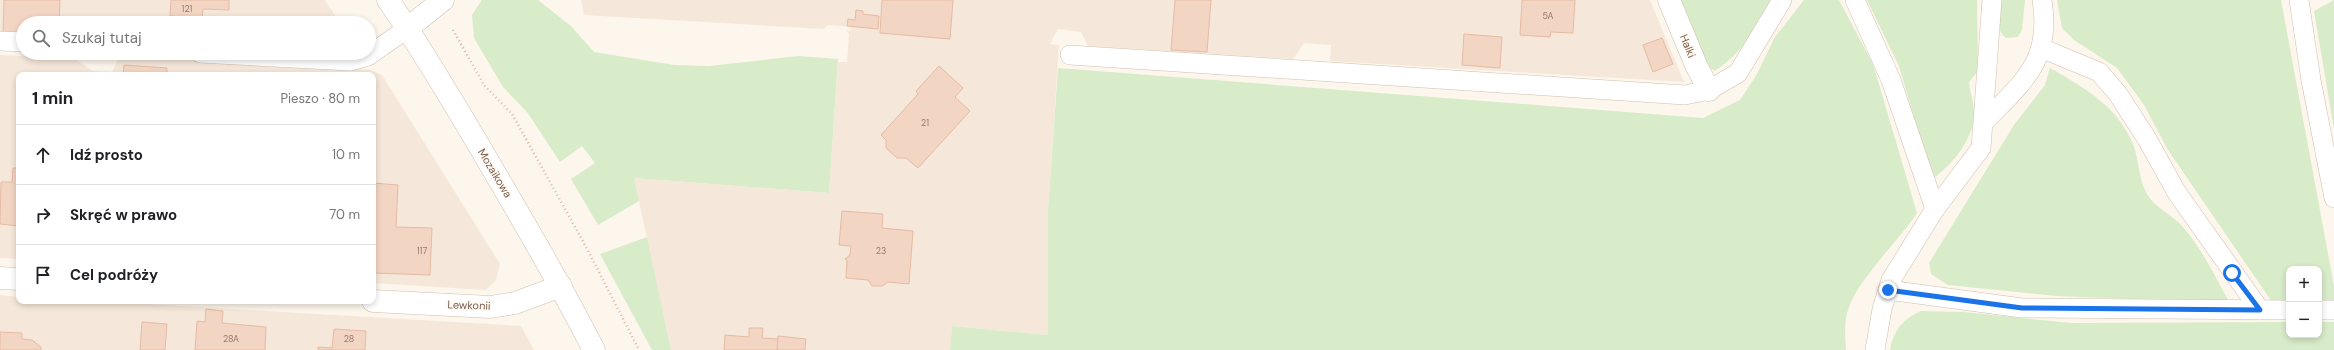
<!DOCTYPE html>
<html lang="pl">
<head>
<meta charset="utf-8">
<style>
  :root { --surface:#fff; --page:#f6f6f6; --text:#202124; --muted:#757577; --line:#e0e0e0 }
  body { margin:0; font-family:"DM Sans",sans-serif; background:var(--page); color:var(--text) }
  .controls { position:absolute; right:12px; bottom:12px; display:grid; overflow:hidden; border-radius:8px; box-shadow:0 2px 6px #0003 }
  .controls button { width:36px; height:36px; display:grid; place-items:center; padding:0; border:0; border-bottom:1px solid var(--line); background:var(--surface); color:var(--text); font:20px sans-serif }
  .stop { position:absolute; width:12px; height:12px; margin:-9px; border:3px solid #1a73e8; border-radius:50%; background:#fff }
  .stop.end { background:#1a73e8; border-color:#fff; box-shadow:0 1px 4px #0008 }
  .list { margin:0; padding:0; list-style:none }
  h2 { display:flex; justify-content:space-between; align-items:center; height:52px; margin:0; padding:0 16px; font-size:17px }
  h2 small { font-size:13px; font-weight:400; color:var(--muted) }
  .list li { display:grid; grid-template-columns:26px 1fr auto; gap:12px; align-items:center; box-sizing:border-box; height:60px; padding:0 16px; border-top:1px solid var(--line) }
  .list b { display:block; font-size:15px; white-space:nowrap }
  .list em { font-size:13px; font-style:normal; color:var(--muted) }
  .icon { flex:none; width:22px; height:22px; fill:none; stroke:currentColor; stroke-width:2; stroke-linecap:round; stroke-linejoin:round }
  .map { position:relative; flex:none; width:2334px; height:350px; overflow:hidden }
  .search { position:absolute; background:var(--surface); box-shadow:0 2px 6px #0003; left:16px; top:16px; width:360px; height:44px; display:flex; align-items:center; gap:10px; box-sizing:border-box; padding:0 14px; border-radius:22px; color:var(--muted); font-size:15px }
  .panel { position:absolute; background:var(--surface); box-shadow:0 2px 6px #0003; left:16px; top:72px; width:360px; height:232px; border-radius:8px }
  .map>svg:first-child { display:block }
  .residential { fill:#f5e8da }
  .green { fill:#d8ecc9 }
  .building { fill:#f3d5c3; stroke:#e6bba3 }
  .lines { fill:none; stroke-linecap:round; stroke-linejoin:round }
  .service-casing { stroke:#d1beb0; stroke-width:20 }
  .minor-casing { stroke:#d1beb0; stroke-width:23 }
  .tertiary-casing { stroke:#d1beb0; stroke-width:23 }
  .path { stroke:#d9b8a5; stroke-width:2.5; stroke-dasharray:1 3; stroke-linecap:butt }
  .service { stroke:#fff; stroke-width:19 }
  .minor { stroke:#fff; stroke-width:22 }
  .tertiary { stroke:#fff; stroke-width:22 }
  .route { stroke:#1a73e8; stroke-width:5 }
  .labels { text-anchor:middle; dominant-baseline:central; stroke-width:3; stroke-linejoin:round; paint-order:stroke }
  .number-label { font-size:9px; fill:#987a6a }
  .street-label { font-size:11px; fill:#7a5c4d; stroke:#fffaf3 }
</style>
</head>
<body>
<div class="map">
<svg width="2334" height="350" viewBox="0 0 2334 350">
  <rect width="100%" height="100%" fill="#fdf6ec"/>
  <g class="residential">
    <polygon points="0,0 325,0 340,23 23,23 23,33 0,33"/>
    <polygon points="581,0 1650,0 1684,82 1330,61 1331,45 1304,43 1293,59 1088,46 1081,32 1058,29 1050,44 1059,45 1048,211 1048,335 952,326 950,350 671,350 634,178 829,193 838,62 847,62 849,34 846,30 850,31 851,27 828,25 824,29 584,15"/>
    <polygon points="0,55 75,59 93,71 112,72 120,55 370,70 382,75 500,264 496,280 486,290 373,283 373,75 19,75 19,259 0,258"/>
    <polygon points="0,295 19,297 19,301 96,301 521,326 534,350 0,350"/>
  </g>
  <g class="green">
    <polygon points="482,0 538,0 571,26 594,52 674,65 709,66 799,56 838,59 829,193 634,178 639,201 598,225 571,179 595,163 582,146 560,162 527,112 503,87 474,38 472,15"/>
    <path d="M1680,0H1771C1754,31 1745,50 1715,71L1706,65Z"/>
    <path d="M1804,0H1839L1873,64L1917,213C1898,242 1857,280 1848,310C1844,322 1845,337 1846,350H950L952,326L1048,335V211L1058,68L1703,118L1740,100L1757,74L1775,37Z"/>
    <path d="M1867,0H1977L1978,71L1969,82C1970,93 1975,106 1974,117C1971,142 1954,162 1935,177L1924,150L1899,66Z"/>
    <path d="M2002,0H2025L2022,30L2018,37L2006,38C1994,29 2000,12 2002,0Z"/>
    <polygon points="2057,0 2281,0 2334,286 2334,301 2319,302 2319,269 2289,269 2289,302 2272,302 2168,150 2144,105 2117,68 2074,40 2062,28"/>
    <polygon points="2334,0 2334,129 2314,11"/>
    <path d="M2050,68C2083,87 2116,105 2132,142C2139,157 2138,177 2146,192C2154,208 2172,214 2183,227C2203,250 2215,277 2230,303L2056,296L1948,285L1931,274L1929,263L2014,125L2045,85Z"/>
    <polygon points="647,237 671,350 652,350 600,254"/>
    <path d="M1921,311L1964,312L2071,323L2289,322V335H2319V322H2334V350H1890C1893,331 1903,318 1921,311Z"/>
  </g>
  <g class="building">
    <polygon points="4,0 60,0 59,23 23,23 23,33 3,33"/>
    <polygon points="171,0 229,0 229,10 203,9 202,18 170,16"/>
    <polygon points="882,0 953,0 950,39 880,33"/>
    <polygon points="1175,0 1211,0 1207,52 1171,50"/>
    <polygon points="1522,0 1575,0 1573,33 1551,32 1550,37 1520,35"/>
    <polygon points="856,10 863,11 863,14 879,16 878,29 847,26 848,19 855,20"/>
    <polygon points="1464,34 1502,37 1500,68 1462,65"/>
    <polygon points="1662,38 1673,64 1653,72 1643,45"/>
    <polygon points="124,65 167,68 167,75 123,75"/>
    <polygon points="939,66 963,88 955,97 970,111 918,168 906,158 897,158 886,148 886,140 881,135 918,94 916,91"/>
    <polygon points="13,168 19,168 19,226 0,224 1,182 12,182"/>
    <polygon points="373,183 398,185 396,227 432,228 430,275 373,273"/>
    <polygon points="842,211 883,214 882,228 913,231 909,284 888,282 882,286 872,286 868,280 846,278 847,260 845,259 850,255 851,246 839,245"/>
    <polygon points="206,309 223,311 222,323 266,327 265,350 195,350 197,321 205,322"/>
    <polygon points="142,322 167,324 165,350 140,350"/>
    <polygon points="749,328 763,328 762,338 778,339 777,350 724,350 725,335 749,337"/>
    <polygon points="334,329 366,331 365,350 318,350 318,347 332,348"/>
    <polygon points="0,332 22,333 22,339 32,340 41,347 41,350 0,350"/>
    <polygon points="778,336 806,339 805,350 777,350"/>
  </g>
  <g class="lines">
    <defs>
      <g id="service">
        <polyline points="1855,0 1891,80 1935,209"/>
        <polyline points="2299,0 2311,80 2334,198"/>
        <polyline points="0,41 23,42"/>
        <polyline points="2041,48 2099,72 2118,94 2147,139 2177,193 2260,310"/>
        <polyline points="200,53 350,61 368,56 408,28"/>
        <polyline points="1070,55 1685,95 1709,90 1738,73 1782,0"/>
        <path d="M1984,122C2023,82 2052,61 2042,0"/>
        <polyline points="1888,290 2022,308 2289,310"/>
        <polyline points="2319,310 2334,310"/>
        <polyline points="1875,350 1882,309 1891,280 1935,209 1981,148 1992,0"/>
      </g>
      <g id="minor">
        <polyline points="1669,0 1696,65 1709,90"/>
        <polyline points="408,28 443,0"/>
        <polyline points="0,278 19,279"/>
        <polyline points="373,301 490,307 515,303 561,286"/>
      </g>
      <path id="tertiary" d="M388,0C420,46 449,95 478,144C518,212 558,280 594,350"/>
    </defs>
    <use href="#service" class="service-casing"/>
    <use href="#minor" class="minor-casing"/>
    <use href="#tertiary" class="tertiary-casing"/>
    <polyline class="path" points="453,30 484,85 512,114 584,243 639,350"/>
    <use href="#service" class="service"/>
    <use href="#minor" class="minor"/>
    <use href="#tertiary" class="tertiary"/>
  </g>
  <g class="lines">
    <polyline class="route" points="1888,290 2022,308 2260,310 2232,273"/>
  </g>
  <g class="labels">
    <g class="number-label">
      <text x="187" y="9">121</text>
      <text x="1548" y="16">5A</text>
      <text x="925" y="123">21</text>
      <text x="422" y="251">117</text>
      <text x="881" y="251">23</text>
      <text x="231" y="339">28A</text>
      <text x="349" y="339">28</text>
    </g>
    <g class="street-label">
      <text transform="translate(1688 46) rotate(68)">Halki</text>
      <text transform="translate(495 173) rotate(59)">Mozaikowa</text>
      <text transform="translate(469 305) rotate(2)">Lewkonii</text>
    </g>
  </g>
</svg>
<div class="controls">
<button>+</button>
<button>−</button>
</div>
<div class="stop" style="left:2232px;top:273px"></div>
<div class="stop end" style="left:1888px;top:290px"></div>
<div class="search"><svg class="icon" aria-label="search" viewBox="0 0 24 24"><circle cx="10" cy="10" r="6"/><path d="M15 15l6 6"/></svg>Szukaj tutaj</div>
<section class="panel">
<h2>1 min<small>Pieszo · 80 m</small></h2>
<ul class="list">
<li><svg class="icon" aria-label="ahead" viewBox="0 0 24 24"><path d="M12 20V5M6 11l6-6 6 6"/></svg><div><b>Idź prosto</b></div><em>10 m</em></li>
<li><svg class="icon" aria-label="right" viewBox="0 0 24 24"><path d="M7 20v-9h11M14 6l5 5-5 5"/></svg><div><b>Skręć w prawo</b></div><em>70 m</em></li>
<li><svg class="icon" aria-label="arrive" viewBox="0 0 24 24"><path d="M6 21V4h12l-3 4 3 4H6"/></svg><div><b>Cel podróży</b></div></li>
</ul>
</section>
</div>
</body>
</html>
